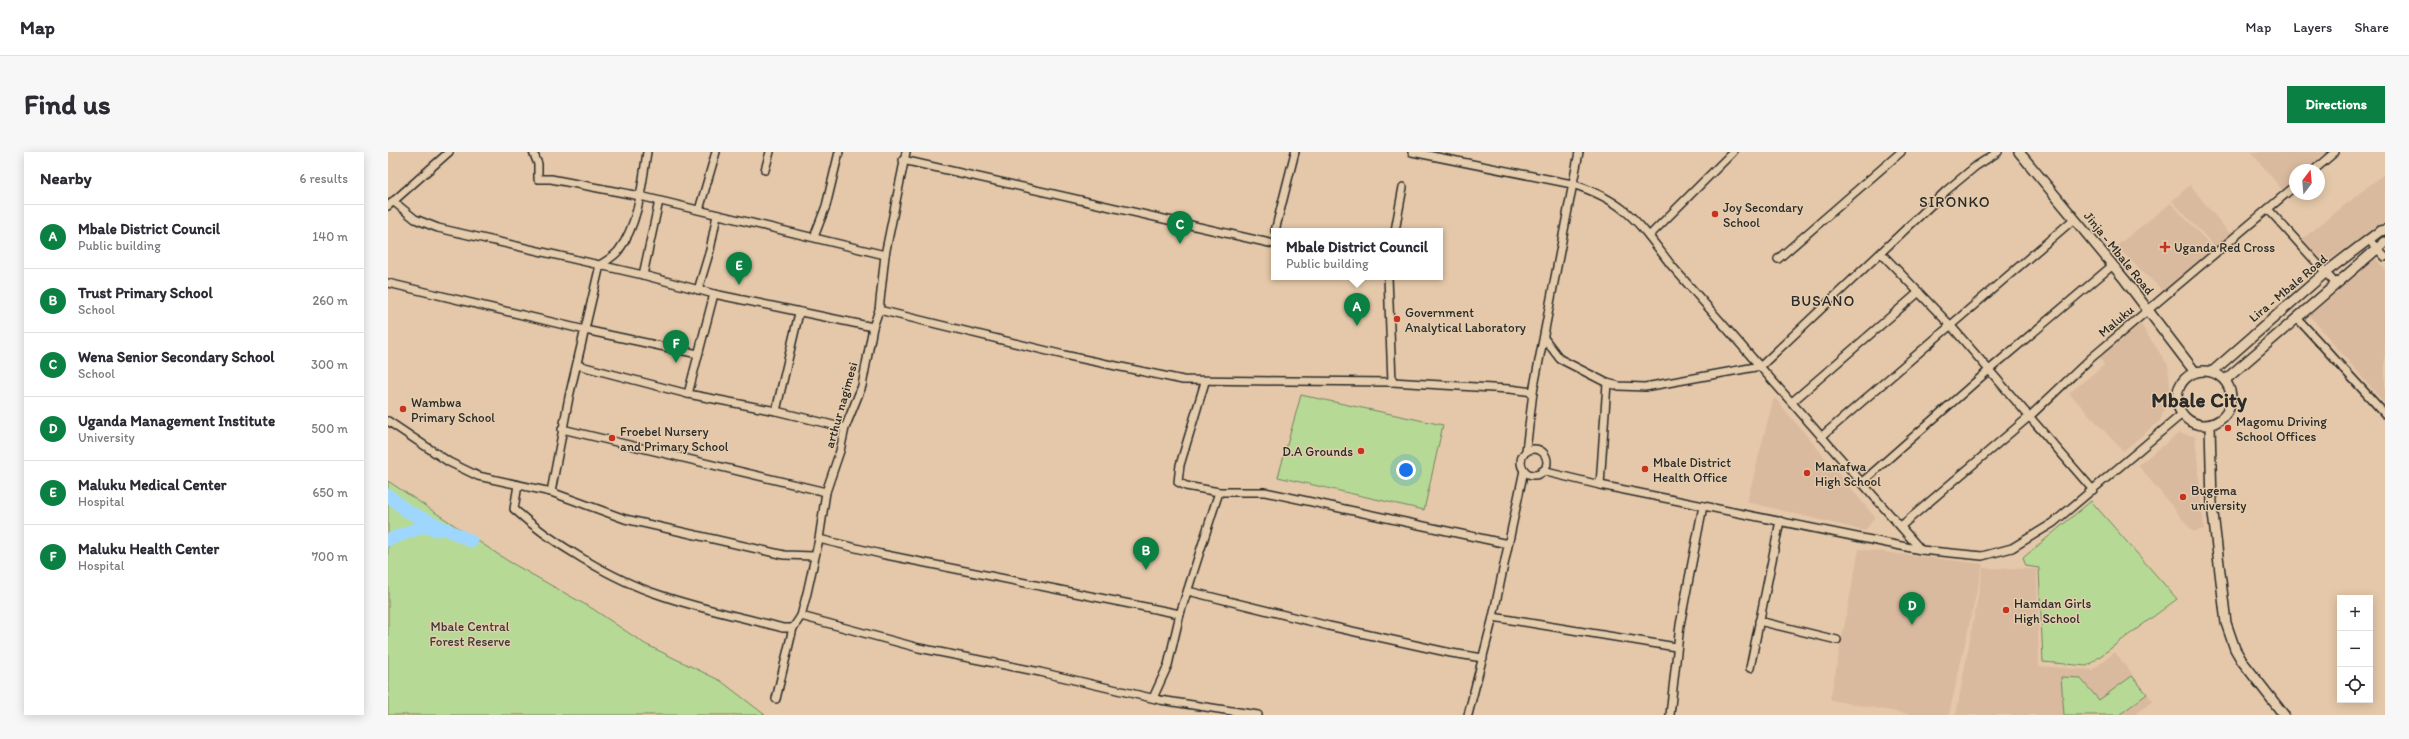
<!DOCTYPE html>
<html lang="en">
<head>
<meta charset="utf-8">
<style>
  :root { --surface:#fff; --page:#f7f7f7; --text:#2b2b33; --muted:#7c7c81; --line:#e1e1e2; --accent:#0b8043 }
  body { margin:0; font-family:Itim,sans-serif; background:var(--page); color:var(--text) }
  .controls { position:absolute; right:12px; bottom:12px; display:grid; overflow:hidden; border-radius:0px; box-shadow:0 2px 10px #0003 }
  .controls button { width:36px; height:36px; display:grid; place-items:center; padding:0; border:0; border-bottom:1px solid var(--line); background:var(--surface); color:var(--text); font:20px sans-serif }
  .compass { position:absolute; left:1901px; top:12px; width:36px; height:36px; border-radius:50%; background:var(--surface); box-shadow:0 2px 10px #0003; rotate:16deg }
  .you { position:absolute; left:1018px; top:318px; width:14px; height:14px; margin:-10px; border:3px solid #fff; border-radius:50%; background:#1a73e8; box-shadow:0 0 0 6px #1a73e833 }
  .badge { display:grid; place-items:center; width:26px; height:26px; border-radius:50%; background:var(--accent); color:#fff; font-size:13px; font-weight:700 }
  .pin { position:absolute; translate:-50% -33px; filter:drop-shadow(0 1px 2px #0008) }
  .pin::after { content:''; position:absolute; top:21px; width:14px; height:12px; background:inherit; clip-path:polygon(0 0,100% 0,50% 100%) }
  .popup { position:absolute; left:883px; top:76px; width:172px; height:52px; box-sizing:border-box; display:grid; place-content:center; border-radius:0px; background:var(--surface); filter:drop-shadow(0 1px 3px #0005); font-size:13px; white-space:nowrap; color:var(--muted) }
  .popup b { font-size:15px; color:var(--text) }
  .popup::after { content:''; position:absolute; left:50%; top:100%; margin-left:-8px; border:8px solid transparent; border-top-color:var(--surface) }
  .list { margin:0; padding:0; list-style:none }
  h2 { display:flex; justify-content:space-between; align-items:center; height:52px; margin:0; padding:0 16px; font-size:17px }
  h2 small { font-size:13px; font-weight:400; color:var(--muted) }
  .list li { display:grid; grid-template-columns:26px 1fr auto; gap:12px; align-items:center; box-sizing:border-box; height:64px; padding:0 16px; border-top:1px solid var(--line) }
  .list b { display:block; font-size:15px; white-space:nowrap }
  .list p { margin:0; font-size:13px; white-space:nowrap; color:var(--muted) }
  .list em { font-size:13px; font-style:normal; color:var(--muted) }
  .icon { flex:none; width:22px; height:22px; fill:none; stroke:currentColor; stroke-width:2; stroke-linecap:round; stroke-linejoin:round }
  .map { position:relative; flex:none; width:1997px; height:563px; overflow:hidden; border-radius:0px }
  header { display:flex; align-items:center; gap:24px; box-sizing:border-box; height:56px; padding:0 20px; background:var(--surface); border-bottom:1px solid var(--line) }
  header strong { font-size:19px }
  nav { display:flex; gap:22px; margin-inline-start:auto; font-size:14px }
  .intro { display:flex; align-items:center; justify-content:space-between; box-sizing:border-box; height:96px; padding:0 24px }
  h1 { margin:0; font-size:28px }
  .button { padding:10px 18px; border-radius:0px; background:var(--accent); color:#fff; font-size:14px; font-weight:700 }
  main { display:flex; gap:24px; padding:0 24px }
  aside { flex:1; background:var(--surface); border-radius:0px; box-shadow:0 2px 10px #0003 }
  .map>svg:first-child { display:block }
  .built { fill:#daba9f }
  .green { fill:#b6da95; stroke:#708260 }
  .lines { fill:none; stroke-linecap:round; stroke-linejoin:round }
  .river { stroke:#9ed6fe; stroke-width:13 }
  .minor-casing { stroke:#2b2b2b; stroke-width:10 }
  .major-casing { stroke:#2b2b2b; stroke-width:12 }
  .minor { stroke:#e4ccac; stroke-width:7 }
  .major { stroke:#e4ccac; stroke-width:9 }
  .poi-dot { fill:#c8321e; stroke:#e4ccac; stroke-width:1.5 }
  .labels { text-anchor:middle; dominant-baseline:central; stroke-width:3; stroke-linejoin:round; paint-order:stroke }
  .poi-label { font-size:13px; fill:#2b2b2b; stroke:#e4ccac; text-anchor:start }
  .street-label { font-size:13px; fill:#2b2b2b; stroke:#e4ccac }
  .park-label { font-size:13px; fill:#393c36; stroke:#e4ccac }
  .quarter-label { font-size:15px; letter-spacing:1px; fill:#2b2b2b; stroke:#e4ccac }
  .town-label { font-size:21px; font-weight:bold; fill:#2b2b2b; stroke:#e4ccac }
</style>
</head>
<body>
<header>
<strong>Map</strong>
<nav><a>Map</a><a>Layers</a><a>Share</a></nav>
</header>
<div class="intro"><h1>Find us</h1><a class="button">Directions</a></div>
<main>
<aside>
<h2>Nearby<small>6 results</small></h2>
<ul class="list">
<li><span class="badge">A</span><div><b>Mbale District Council</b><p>Public building</p></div><em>140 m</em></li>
<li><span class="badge">B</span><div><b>Trust Primary School</b><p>School</p></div><em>260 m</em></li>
<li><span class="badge">C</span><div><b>Wena Senior Secondary School</b><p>School</p></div><em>300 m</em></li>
<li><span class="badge">D</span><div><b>Uganda Management Institute</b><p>University</p></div><em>500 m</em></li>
<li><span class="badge">E</span><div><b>Maluku Medical Center</b><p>Hospital</p></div><em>650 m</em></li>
<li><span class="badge">F</span><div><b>Maluku Health Center</b><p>Hospital</p></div><em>700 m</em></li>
</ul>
</aside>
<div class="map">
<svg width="1997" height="563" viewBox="0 0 1997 563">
  <rect width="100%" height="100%" fill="#e5c8a9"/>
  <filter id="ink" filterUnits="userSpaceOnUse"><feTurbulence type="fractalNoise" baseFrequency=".025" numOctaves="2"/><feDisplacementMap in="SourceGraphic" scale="8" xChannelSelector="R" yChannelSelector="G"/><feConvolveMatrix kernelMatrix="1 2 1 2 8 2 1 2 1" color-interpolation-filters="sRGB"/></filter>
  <g filter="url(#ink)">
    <g class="built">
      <polygon points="1863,0 1938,0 1917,18 1907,18 1907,27 1894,38"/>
      <polygon points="1997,21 1997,72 1937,111 1914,87"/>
      <polygon points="1802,33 1842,82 1829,97 1784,49"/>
      <polygon points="1783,51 1825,96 1776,140 1728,94"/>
      <polygon points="1987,106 1997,117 1997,252 1920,162"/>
      <polygon points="1751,170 1780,213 1783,241 1772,269 1735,299 1681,241 1716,213 1710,202"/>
      <polygon points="1387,246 1487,365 1477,379 1359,350 1385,248"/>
      <polygon points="1791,281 1807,284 1816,377 1805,380 1750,313"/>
      <polygon points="1471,397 1595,412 1561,563 1526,563 1442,548"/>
      <polygon points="1595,416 1649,417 1651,514 1704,518 1727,500 1765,549 1746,563 1568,563"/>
    </g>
    <g class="green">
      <polygon points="913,243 1055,273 1036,358 890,325"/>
      <polygon points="0,329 120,409 205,457 257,492 333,529 377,563 0,563"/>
      <polygon points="1703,349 1789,447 1699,514 1655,510 1651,416 1638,414 1635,406"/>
      <polygon points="1744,524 1759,542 1731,563 1676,563 1673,525 1692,526 1711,548"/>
    </g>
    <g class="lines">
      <g class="river">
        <polyline points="0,343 19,359 83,389"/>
        <polyline points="0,388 36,374 49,378"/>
      </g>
      <defs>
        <g id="minor">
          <polyline points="145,0 150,12 150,27 163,27 252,44 497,103"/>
          <path d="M1024,0L1184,32C1238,49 1250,70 1283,113L1533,398"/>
          <polyline points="515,8 886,92"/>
          <polyline points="377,18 382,0"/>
          <polyline points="1926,18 1947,0"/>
          <polyline points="5,49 27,67 50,76 255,123 326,142 485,175"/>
          <polyline points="0,54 61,0"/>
          <polyline points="1880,57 1948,132"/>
          <polyline points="311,58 328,0"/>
          <polyline points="887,79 907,0"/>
          <polyline points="1007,79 1015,35"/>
          <polyline points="1261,84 1345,0"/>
          <polyline points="426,85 438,54 451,0"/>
          <polyline points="1981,88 1997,105"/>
          <polyline points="1494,102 1563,174 1705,338"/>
          <polyline points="1390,107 1513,0"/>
          <polyline points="255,123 271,49"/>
          <polyline points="1000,125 1004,230"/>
          <polyline points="0,131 197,178 310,202"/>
          <polyline points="310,138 322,98 329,63"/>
          <polyline points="491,158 676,203 795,228 1004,230 1121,237 1145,240"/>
          <polyline points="1909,166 1997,262"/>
          <polyline points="1156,186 1172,207 1219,231 1231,234 1257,235 1373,214 1559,38 1588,14 1610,0"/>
          <polyline points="189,213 300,242 388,259 457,276"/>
          <polyline points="300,242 326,142"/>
          <polyline points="1404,250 1531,140"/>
          <polyline points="388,259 411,161"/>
          <polyline points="0,269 61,310 90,324 163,340 237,367 396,403 426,404"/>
          <polyline points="174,277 438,340"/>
          <polyline points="1433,285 1686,67"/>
          <circle cx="1146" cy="310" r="13"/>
          <polyline points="1138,299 1145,240 1191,0"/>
          <polyline points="1154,319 1212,333 1533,398 1594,404 1624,396 1665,371 1794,262"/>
          <polyline points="1473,331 1601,218 1725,113"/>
          <path d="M130,333L126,357C162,390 225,428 272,443C312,457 354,465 395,476H405"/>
          <polyline points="1212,333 1219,231"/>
          <path d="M163,340L181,245L212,113C218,109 227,104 231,98C251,71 254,32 259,0"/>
          <polyline points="831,340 877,340 1120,392"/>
          <polyline points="1513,374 1642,264 1702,207 1907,34"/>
          <polyline points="431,387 493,402 792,462"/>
          <polyline points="800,439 941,474 1063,501 1095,506"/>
          <polyline points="413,464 531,496 652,520 772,548 870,563"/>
          <polyline points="1105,465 1288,495"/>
          <polyline points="1371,469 1449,488"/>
          <polyline points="1362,516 1392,369"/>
          <polyline points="765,546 780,513 792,462 831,340 798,334 790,330 792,313 817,230"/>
          <polyline points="388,547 405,476 413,464 419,441 431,387 438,340 452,299 457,276 474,234 485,175 491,158 497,103 518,0"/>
          <polyline points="1080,563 1105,465 1136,318"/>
          <polyline points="1282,563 1292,473 1315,354"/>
        </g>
        <g id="major">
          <polyline points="1631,0 1737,128 1807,220"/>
          <circle cx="1816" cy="246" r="27"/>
          <polyline points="1824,220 1938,120 1992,79 1997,78"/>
          <polyline points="1837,228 1997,90"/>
          <polyline points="1822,273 1824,353 1838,471 1847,497 1854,509 1896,563"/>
        </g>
      </defs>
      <use href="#minor" class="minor-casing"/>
      <use href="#major" class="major-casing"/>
      <use href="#minor" class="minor"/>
      <use href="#major" class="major"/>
    </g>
  </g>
  <g class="poi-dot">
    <circle cx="1327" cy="62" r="4"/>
    <path d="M1775 89h4v4h4v4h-4v4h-4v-4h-4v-4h4z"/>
    <circle cx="1009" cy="167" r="4"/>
    <circle cx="15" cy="257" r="4"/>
    <circle cx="1840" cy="276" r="4"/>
    <circle cx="224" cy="286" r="4"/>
    <circle cx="973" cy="299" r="4"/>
    <circle cx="1257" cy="317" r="4"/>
    <circle cx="1419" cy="321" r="4"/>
    <circle cx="1795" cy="345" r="4"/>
    <circle cx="1618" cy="458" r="4"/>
  </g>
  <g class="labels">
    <g class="poi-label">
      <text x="1335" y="55">Joy Secondary<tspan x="1335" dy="15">School</tspan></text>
      <text x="1786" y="95">Uganda Red Cross</text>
      <text x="1017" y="160">Government<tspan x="1017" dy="15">Analytical Laboratory</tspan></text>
      <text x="23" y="250">Wambwa<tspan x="23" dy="15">Primary School</tspan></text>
      <text x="1848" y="269">Magomu Driving<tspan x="1848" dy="15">School Offices</tspan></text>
      <text x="232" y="279">Froebel Nursery<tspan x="232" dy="15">and Primary School</tspan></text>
      <text x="965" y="299" text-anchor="end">D.A Grounds</text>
      <text x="1265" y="310">Mbale District<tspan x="1265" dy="15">Health Office</tspan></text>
      <text x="1427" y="314">Manafwa<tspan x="1427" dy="15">High School</tspan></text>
      <text x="1803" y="338">Bugema<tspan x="1803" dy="15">university</tspan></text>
      <text x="1626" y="451">Hamdan Girls<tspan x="1626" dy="15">High School</tspan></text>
    </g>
    <g class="street-label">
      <text transform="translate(1731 101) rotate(51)">Jinja - Mbale Road</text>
      <text transform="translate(1900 136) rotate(-40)">Lira - Mbale Road</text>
      <text transform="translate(1728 169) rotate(-40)">Maluku</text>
      <text transform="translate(453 253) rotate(-74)">arthur nagimesi</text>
    </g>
    <g class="park-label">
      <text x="82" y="474">Mbale Central<tspan x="82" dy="15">Forest Reserve</tspan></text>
    </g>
    <g class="quarter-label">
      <text x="1567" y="50">SIRONKO</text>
      <text x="1435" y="149">BUSANO</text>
    </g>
    <g class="town-label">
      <text x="1811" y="247">Mbale City</text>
    </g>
  </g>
</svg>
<div class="controls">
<button>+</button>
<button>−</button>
<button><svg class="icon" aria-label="locate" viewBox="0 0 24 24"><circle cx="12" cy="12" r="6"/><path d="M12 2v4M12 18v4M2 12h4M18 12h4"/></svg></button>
</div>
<svg class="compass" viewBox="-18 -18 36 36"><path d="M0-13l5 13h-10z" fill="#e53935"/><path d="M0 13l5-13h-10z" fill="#7c7c81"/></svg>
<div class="you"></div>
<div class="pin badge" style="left:969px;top:174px">A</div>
<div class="popup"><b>Mbale District Council</b>Public building</div>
<div class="pin badge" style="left:758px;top:418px">B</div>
<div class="pin badge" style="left:792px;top:92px">C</div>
<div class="pin badge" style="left:1524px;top:473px">D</div>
<div class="pin badge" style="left:351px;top:133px">E</div>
<div class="pin badge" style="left:288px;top:211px">F</div>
</div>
</main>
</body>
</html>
